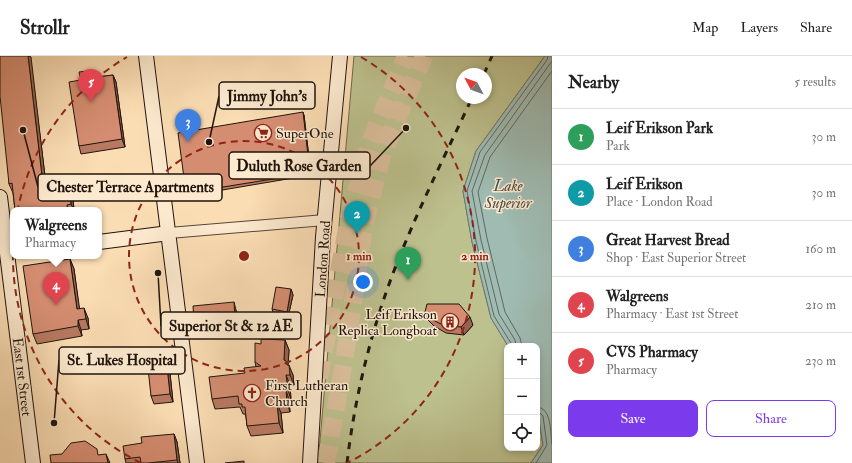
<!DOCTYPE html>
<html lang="en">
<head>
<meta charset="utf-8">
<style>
  :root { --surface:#fff; --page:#f2f2f2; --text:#222; --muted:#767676; --line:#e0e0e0; --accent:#7c3aed }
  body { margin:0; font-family:"IM FELL Double Pica",serif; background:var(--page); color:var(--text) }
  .controls { position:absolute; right:12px; bottom:12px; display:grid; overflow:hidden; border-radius:8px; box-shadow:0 2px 6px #0003 }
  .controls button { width:36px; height:36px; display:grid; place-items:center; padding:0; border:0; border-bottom:1px solid var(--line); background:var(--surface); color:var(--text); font:20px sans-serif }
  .compass { position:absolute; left:456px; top:12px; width:36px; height:36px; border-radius:50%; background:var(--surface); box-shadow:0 2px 6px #0003; rotate:311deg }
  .you { position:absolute; left:363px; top:226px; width:14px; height:14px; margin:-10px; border:3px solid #fff; border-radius:50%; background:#1a73e8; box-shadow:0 0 0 6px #1a73e833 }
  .badge { display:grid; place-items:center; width:26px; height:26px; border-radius:50%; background:var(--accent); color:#fff; font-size:13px; font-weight:700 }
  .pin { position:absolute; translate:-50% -33px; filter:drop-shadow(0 1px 2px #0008) }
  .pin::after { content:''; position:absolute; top:21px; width:14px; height:12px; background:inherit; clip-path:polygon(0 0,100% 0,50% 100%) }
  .popup { position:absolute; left:10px; top:151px; width:92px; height:52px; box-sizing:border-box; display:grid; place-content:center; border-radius:8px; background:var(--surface); filter:drop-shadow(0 1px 3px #0005); font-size:13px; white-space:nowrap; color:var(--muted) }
  .popup b { font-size:15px; color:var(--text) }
  .popup::after { content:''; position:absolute; left:50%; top:100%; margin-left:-8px; border:8px solid transparent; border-top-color:var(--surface) }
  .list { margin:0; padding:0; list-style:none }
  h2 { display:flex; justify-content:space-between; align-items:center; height:52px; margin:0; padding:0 16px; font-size:17px }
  h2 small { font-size:13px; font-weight:400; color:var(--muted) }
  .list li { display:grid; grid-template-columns:26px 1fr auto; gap:12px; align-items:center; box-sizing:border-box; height:56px; padding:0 16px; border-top:1px solid var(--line) }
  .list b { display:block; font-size:15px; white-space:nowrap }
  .list p { margin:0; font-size:13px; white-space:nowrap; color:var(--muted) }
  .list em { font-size:13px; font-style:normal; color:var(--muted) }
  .actions { display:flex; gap:8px; padding:12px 16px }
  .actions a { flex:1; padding:9px 0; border:1px solid var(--accent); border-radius:8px; text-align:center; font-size:14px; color:var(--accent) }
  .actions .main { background:var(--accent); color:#fff }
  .icon { flex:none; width:22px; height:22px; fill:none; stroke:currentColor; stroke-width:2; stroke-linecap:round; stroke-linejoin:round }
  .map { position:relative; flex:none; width:552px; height:407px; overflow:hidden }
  header { display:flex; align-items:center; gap:24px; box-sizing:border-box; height:56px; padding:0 20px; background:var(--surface); border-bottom:1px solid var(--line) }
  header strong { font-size:19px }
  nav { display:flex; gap:22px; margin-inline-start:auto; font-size:14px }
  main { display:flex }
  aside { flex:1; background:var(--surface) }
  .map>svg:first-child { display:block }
  .green { fill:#bdc18e; stroke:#6e6a4e; fill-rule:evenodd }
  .water { fill:#9fbbb2; stroke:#6c7870 }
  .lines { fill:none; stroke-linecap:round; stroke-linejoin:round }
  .shore { stroke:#5f6860; stroke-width:1 }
  .highway-tunnel { stroke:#dabf9b; stroke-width:18; stroke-dasharray:18 9; stroke-linecap:butt }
  .street-casing { stroke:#564637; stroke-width:12 }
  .secondary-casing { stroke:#1f140d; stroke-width:16 }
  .street { stroke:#fce9ce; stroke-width:10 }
  .secondary { stroke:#fce9ce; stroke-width:14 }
  .rail { stroke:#1f140d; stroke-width:3; stroke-dasharray:7 7; stroke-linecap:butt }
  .wall { fill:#b77961; stroke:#1f140d }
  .shaded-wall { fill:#95634f; stroke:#1f140d }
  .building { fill:#d58d71; stroke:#1f140d }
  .ring { fill:none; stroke:#8f2418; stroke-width:2; stroke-dasharray:7 5 }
  .labels { text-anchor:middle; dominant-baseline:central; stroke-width:3; stroke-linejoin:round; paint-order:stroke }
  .poi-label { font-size:14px; fill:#1f140d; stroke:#fce9ce; text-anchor:start }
  .street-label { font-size:14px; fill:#1f140d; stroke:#fce9ce }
  .water-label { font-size:15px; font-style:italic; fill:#4c4e47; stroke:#fce9ce }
  .centre { fill:#8f2418; stroke:#fce9ce; stroke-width:2 }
  .ring-label { font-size:12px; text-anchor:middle; font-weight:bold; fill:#8f2418; stroke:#fce9ce; stroke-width:3; stroke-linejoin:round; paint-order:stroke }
  .leader { fill:none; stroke:#1f140d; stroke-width:1.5 }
  .callout-dot { fill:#1f140d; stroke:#fce9ce; stroke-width:1.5 }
  .callout { fill:#fce9ce; stroke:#1f140d; stroke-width:1.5 }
  .callout-label { font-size:15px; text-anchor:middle; font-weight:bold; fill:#1f140d }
</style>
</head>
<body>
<header>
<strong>Strollr</strong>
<nav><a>Map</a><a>Layers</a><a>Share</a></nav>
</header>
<main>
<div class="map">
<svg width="552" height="407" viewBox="0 0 552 407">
  <rect width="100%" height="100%" fill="#fbddb4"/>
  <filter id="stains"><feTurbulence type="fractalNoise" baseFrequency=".005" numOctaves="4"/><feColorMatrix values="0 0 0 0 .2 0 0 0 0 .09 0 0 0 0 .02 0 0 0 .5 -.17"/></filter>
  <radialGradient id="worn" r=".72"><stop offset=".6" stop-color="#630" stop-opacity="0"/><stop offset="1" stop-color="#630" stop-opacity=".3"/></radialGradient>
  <path class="green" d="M354,0H545L476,95L463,135L472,186L491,262L508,290L507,392H537V351L543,389L531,407H318ZM462,18H486V42H462Z"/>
  <polygon class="water" points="545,0 552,0 552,407 531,407 543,389 537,351 537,290 508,290 491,262 472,186 463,135 476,95"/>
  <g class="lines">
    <g class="shore">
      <polyline points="511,290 511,287 494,260 476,185 467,135 480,96 547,4 548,0"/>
      <polyline points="516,290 515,284 499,258 481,184 472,135 485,99 552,5"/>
      <polyline points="522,290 520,282 505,256 487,182 478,136 490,101 552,15"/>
      <path d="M537,351C552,352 550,376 552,388"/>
      <polyline points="536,407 547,389 543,360 540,357 537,356"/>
    </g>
    <g class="highway-tunnel">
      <polyline points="319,322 349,162 368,91 406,0"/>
      <polyline points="326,407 344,306 365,165 383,97 424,0"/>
    </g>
    <defs>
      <polyline id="street" points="169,177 325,164"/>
      <g id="secondary">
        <polyline points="146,0 197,407"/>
        <polyline points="0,141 33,407"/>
        <polyline points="99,186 169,177"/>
        <polyline points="310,407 323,181 340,0"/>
      </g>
    </defs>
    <use href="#street" class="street-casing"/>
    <use href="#secondary" class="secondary-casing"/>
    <use href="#street" class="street"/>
    <use href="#secondary" class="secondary"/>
    <g class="rail">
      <polyline points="484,18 492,0"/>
      <path d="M347,407C356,331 376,255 406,185C426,137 450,89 472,42"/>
    </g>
  </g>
  <g class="wall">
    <polygon points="30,0 47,136 73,143 74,154 15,154 13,137 9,128"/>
    <polygon points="113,19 116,26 125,91 81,98 79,90 91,22"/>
    <polygon points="304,59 311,119 187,140 186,137"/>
    <polygon points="70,203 74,213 79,252 88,262 89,273 81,274 82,280 37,288 33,278"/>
    <polygon points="291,233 293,239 288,261 274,259 272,253"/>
    <polygon points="236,254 238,270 197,274 194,266"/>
    <polygon points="425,256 473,269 464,279 446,277 434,270 428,264"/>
    <polygon points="285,284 289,294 288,309 293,319 294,329 290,329 291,344 289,344 290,356 281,357 283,377 251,380 247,370 246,361 245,358 243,358 240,351 215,353 212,343 245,317 256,311 255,306 261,288"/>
    <polygon points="169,308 173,346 154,348 151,340"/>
    <polygon points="174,378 177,386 180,407 126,407 125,403"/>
  </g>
  <g class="shaded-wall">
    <polygon points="28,0 31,1 48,146 44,137"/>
    <polygon points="113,19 116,26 125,91 122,83"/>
    <polygon points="303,56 304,59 311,119 310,117"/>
    <polygon points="70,134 73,143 74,154 71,148"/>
    <polygon points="70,203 74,213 81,263 77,253"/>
    <polygon points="291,233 293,239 288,261 287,256"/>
    <polygon points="234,246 236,254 238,270 235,262"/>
    <polygon points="84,252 88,262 89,273 86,263"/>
    <polygon points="470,261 473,269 464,279 461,271"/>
    <polygon points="78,264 81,274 82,280 78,270"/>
    <polygon points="285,284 289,294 288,310 289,309 293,319 294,329 284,304"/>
    <polygon points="166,301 169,308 173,346 170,338"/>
    <polygon points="286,319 290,329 291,344 288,334"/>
    <polygon points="286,334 289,344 290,356 287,346"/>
    <polygon points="277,347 281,357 283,377 279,367"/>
    <polygon points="174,378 177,386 180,407 178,407 177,404"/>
    <polygon points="106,398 110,407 108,407"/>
  </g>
  <g class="building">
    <polygon points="0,0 28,0 44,137 70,134 71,148 67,149 68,154 15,154 12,127 9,128 0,40"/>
    <polygon points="88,15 90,22 113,19 122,83 79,90 69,26 81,24 79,16"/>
    <polygon points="303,56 310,117 186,137 178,77"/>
    <polygon points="70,203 77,253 84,252 86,263 78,264 78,270 33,278 23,210"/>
    <polygon points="276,231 291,233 287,256 272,253"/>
    <polygon points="234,246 235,262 194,266 193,250"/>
    <polygon points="427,248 459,248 470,261 461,271 443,269 431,263 425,256"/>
    <polygon points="261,283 285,284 284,304 286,305 287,309 289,309 290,319 286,319 288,334 286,334 287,346 277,347 279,367 247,370 245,351 242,351 242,348 239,348 238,340 212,343 209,321 245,317 244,312 261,310 255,306 255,287 261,288"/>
    <polygon points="166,301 170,338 151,340 147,303"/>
    <polygon points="174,378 177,404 148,407 141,407 140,401 125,403 123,390 142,387 141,381"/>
    <polygon points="85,385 97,393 98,399 106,398 108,407 51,407 50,399 62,398 71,387"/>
    <polygon points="244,405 244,407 225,407"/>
  </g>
  <g class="ring">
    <circle cx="244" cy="200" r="115"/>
    <path d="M141 407A231 231 0 0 1 127 1M361 1A231 231 0 0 1 347 407"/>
  </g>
  <defs>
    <symbol id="supermarket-ring" viewBox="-11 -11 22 22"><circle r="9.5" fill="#fce9ce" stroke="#8f2418" stroke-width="1.5"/><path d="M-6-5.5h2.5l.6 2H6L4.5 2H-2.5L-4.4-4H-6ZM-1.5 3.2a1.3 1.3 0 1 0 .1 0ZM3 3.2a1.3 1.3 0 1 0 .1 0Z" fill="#8f2418"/></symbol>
    <symbol id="building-ring" viewBox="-11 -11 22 22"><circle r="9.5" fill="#fce9ce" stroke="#8f2418" stroke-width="1.5"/><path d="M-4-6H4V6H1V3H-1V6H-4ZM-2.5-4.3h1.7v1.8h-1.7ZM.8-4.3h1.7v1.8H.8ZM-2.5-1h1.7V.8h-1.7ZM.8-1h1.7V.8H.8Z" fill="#8f2418"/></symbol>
    <symbol id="church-ring" viewBox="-11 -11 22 22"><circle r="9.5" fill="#fce9ce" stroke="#8f2418" stroke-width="1.5"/><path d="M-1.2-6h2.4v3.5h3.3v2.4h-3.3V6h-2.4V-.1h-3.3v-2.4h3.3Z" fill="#8f2418"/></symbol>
  </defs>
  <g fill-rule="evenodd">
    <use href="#supermarket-ring" x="253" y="67" width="20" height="20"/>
    <use href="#building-ring" x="440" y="256" width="20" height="20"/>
    <use href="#church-ring" x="242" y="327" width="20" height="20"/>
  </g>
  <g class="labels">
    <g class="poi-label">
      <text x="276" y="77">SuperOne</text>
      <text x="437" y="258" text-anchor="end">Leif Erikson<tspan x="437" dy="16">Replica Longboat</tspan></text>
      <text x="265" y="329">First Lutheran<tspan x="265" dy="16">Church</tspan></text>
    </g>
    <g class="street-label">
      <text transform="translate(323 203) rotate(-86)">London Road</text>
      <text transform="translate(22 321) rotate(83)">East 1st Street</text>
    </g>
    <g class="water-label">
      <text x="508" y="130">Lake<tspan x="508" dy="17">Superior</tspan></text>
    </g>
  </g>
  <circle cx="244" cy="200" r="6" class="centre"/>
  <g class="ring-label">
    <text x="359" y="204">1 min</text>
    <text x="475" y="204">2 min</text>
  </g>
  <path class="leader" d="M209 86L219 40M406 72L370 110M23 74L38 131M158 217L161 270M54 367L59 304"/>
  <g class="callout-dot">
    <circle cx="209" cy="86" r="4"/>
    <circle cx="406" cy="72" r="4"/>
    <circle cx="23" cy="74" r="4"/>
    <circle cx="158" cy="217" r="4"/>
    <circle cx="54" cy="367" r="4"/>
  </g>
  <g class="callout">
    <rect x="219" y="26" width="96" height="27" rx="4"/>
    <rect x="229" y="96" width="141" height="27" rx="4"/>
    <rect x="38" y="118" width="184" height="27" rx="4"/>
    <rect x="161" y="256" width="140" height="27" rx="4"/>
    <rect x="59" y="291" width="126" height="27" rx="4"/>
  </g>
  <g class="callout-label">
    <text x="267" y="45">Jimmy John's</text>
    <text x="299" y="115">Duluth Rose Garden</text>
    <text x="130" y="136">Chester Terrace Apartments</text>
    <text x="231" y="275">Superior St &amp; 12 AE</text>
    <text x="122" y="309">St. Lukes Hospital</text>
  </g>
  <rect width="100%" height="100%" filter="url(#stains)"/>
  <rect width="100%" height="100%" fill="url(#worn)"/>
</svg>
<div class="controls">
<button>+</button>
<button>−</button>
<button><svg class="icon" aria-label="locate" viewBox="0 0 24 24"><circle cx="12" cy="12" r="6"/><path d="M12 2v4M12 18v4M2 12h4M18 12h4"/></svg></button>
</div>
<svg class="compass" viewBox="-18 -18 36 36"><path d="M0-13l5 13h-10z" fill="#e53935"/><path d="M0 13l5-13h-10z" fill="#767676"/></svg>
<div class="you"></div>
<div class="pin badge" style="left:408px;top:224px;background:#2e9e5b">1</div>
<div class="pin badge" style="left:357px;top:178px;background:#0f9aa8">2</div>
<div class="pin badge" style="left:188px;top:86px;background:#3f7fe0">3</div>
<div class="pin badge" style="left:56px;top:249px;background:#e0444e">4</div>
<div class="popup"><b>Walgreens</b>Pharmacy</div>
<div class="pin badge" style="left:91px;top:46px;background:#e0444e">5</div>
</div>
<aside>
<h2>Nearby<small>5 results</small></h2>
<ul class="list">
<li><span class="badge" style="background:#2e9e5b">1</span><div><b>Leif Erikson Park</b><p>Park</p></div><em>30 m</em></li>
<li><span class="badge" style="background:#0f9aa8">2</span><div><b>Leif Erikson</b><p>Place · London Road</p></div><em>30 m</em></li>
<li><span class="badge" style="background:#3f7fe0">3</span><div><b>Great Harvest Bread</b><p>Shop · East Superior Street</p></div><em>160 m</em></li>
<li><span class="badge" style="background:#e0444e">4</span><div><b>Walgreens</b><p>Pharmacy · East 1st Street</p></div><em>210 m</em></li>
<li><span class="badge" style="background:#e0444e">5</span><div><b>CVS Pharmacy</b><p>Pharmacy</p></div><em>230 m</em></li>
</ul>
<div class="actions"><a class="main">Save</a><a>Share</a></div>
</aside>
</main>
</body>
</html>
